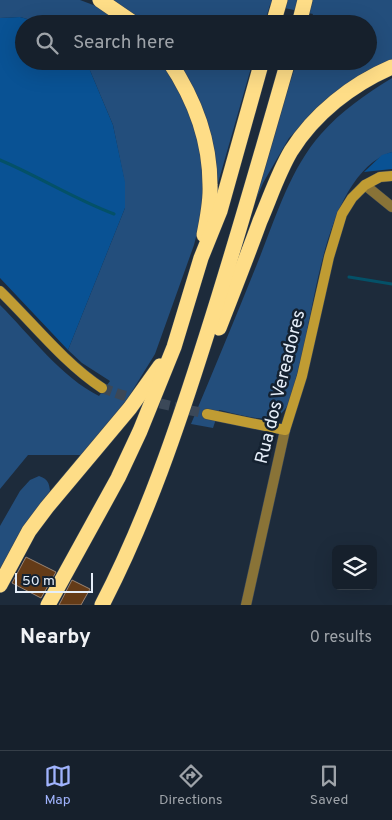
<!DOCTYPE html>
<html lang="en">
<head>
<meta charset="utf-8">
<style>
  :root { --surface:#16202c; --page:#232d38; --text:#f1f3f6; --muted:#9ea3a9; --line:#353e48; --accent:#a0b3fd }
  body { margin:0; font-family:Overpass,sans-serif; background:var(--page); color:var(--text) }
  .controls { position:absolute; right:15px; bottom:15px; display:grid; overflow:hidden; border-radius:8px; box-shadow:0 5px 20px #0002 }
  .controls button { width:45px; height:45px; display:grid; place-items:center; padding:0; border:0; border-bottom:1px solid var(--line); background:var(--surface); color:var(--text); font:25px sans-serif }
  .scale { position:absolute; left:15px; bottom:12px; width:78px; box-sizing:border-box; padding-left:5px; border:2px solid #e5eef9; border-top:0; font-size:14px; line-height:18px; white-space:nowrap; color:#e5eef9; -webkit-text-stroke:4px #142130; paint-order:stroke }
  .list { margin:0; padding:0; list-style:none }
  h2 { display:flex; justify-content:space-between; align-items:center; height:65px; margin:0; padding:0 20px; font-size:21px }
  h2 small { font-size:16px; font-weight:400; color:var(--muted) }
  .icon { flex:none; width:28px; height:28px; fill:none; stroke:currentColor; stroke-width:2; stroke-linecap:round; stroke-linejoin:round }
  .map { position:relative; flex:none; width:392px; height:605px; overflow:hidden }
  .search { position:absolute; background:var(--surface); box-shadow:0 5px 20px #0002; left:15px; right:15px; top:15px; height:55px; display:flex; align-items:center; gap:12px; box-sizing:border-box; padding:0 18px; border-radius:28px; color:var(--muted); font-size:19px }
  .sheet { height:145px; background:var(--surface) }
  nav { display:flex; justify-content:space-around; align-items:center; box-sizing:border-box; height:70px; border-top:1px solid var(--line); background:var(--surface); font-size:14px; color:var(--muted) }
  nav a { display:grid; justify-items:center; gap:2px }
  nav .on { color:var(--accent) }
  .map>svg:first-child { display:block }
  .green { fill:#234e7c }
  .forest { fill:#095294 }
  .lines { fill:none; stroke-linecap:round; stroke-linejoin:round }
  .stream { stroke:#045168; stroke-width:3 }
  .building { fill:#643b17; stroke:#988373 }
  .secondary-tunnel { stroke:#3b4858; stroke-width:10; stroke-dasharray:10 5; stroke-linecap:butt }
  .street-casing { stroke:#394656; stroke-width:11 }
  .secondary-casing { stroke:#394656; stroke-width:11 }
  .highway-casing { stroke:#394656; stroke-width:16 }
  .street { stroke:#897337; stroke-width:10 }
  .secondary { stroke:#c09c33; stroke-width:10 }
  .highway { stroke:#fedd87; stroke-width:15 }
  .labels { text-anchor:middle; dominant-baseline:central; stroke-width:5; stroke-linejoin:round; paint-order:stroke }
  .street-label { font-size:18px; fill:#e5eef9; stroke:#142130 }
</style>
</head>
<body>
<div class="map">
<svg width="392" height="605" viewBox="0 0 392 605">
  <rect width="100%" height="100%" fill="#1d2b3b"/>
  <g class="green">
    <polygon points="0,0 80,0 96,6 123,24 45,24 20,17 0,18"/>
    <polygon points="113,0 392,0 392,62 366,71 334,94 289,138 263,183 243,231 256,183 297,61 368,61 368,24 309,24 313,14 270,5 264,24 144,24"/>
    <path d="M88,61H161L181,93L197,133L204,172L202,213L194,245L155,354L118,414L83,455H28L0,489V305C29,334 62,378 99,396L110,381L82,363L68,350L125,208L124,179L113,125L89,68Z"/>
    <polygon points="177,61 253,61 216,190 212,176"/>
    <path d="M392,78V152C333,171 318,279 307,331C303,354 296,376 291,398C288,405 284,413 277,416C263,423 234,413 219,410L213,428L191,424C214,369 237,314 259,259C276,217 290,169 321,134C341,111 366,94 392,78Z"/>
    <path d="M39,476C48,479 49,483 50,491L24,525L0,570V526L20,491L30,480Z"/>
  </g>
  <g class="forest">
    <polygon points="20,17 45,24 24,24 24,61 88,61 89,68 113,125 125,182 125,208 68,350 0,278 0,18"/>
    <polygon points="392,152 392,169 364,172 382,155"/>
  </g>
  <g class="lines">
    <g class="stream">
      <path d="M0,160C38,176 74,199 114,214"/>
      <polyline points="349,277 392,284"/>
    </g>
  </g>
  <g class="building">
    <polygon points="26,557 56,572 41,598 12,583"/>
    <polygon points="72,580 90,589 81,605 59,605"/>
  </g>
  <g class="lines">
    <polyline class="secondary-tunnel" points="102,388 122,395 207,414"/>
    <defs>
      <g id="street">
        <polyline points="365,185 392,207"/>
        <polyline points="246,605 285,430"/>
      </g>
      <g id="secondary">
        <path d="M0,291C33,323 63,362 102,388"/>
        <polyline points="207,414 285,430 302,376 329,257 342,214 352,198 365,185 380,177 392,176"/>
      </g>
      <g id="highway">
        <polyline points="100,0 135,24"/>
        <polyline points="273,24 280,0"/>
        <polyline points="299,24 305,0"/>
        <path d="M169,61C194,98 210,140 210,185C211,201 207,219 204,235"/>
        <path d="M219,328C233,292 247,257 260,221C270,198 278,173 291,151C314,114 352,84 392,67"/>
        <polyline points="0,585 29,531 47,507 130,408 160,366"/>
        <polyline points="48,605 118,478 140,431 174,347 201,258 220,211 262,61"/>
        <path d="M102,605C147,518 178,426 207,334C236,243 262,152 288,61"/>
      </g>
    </defs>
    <use href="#street" class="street-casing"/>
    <use href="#secondary" class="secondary-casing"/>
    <use href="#highway" class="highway-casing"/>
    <use href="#street" class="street"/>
    <use href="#secondary" class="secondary"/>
    <use href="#highway" class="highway"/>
  </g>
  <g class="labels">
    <g class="street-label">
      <text transform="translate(281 387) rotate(-76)">Rua dos Vereadores</text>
    </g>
  </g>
</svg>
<div class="controls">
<button><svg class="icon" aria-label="layers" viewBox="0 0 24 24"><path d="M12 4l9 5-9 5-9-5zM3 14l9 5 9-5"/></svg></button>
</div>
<div class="scale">50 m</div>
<div class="search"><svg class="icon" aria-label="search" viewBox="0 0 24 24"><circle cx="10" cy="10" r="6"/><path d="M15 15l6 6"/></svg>Search here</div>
</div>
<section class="sheet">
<h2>Nearby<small>0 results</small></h2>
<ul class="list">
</ul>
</section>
<nav>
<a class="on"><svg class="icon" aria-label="map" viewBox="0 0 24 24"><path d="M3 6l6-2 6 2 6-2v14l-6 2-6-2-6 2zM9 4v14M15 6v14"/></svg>Map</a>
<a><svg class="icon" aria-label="directions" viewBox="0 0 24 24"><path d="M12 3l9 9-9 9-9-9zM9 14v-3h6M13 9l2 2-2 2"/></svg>Directions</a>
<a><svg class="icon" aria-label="saved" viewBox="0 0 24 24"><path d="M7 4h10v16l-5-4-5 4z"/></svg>Saved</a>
</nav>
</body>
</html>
